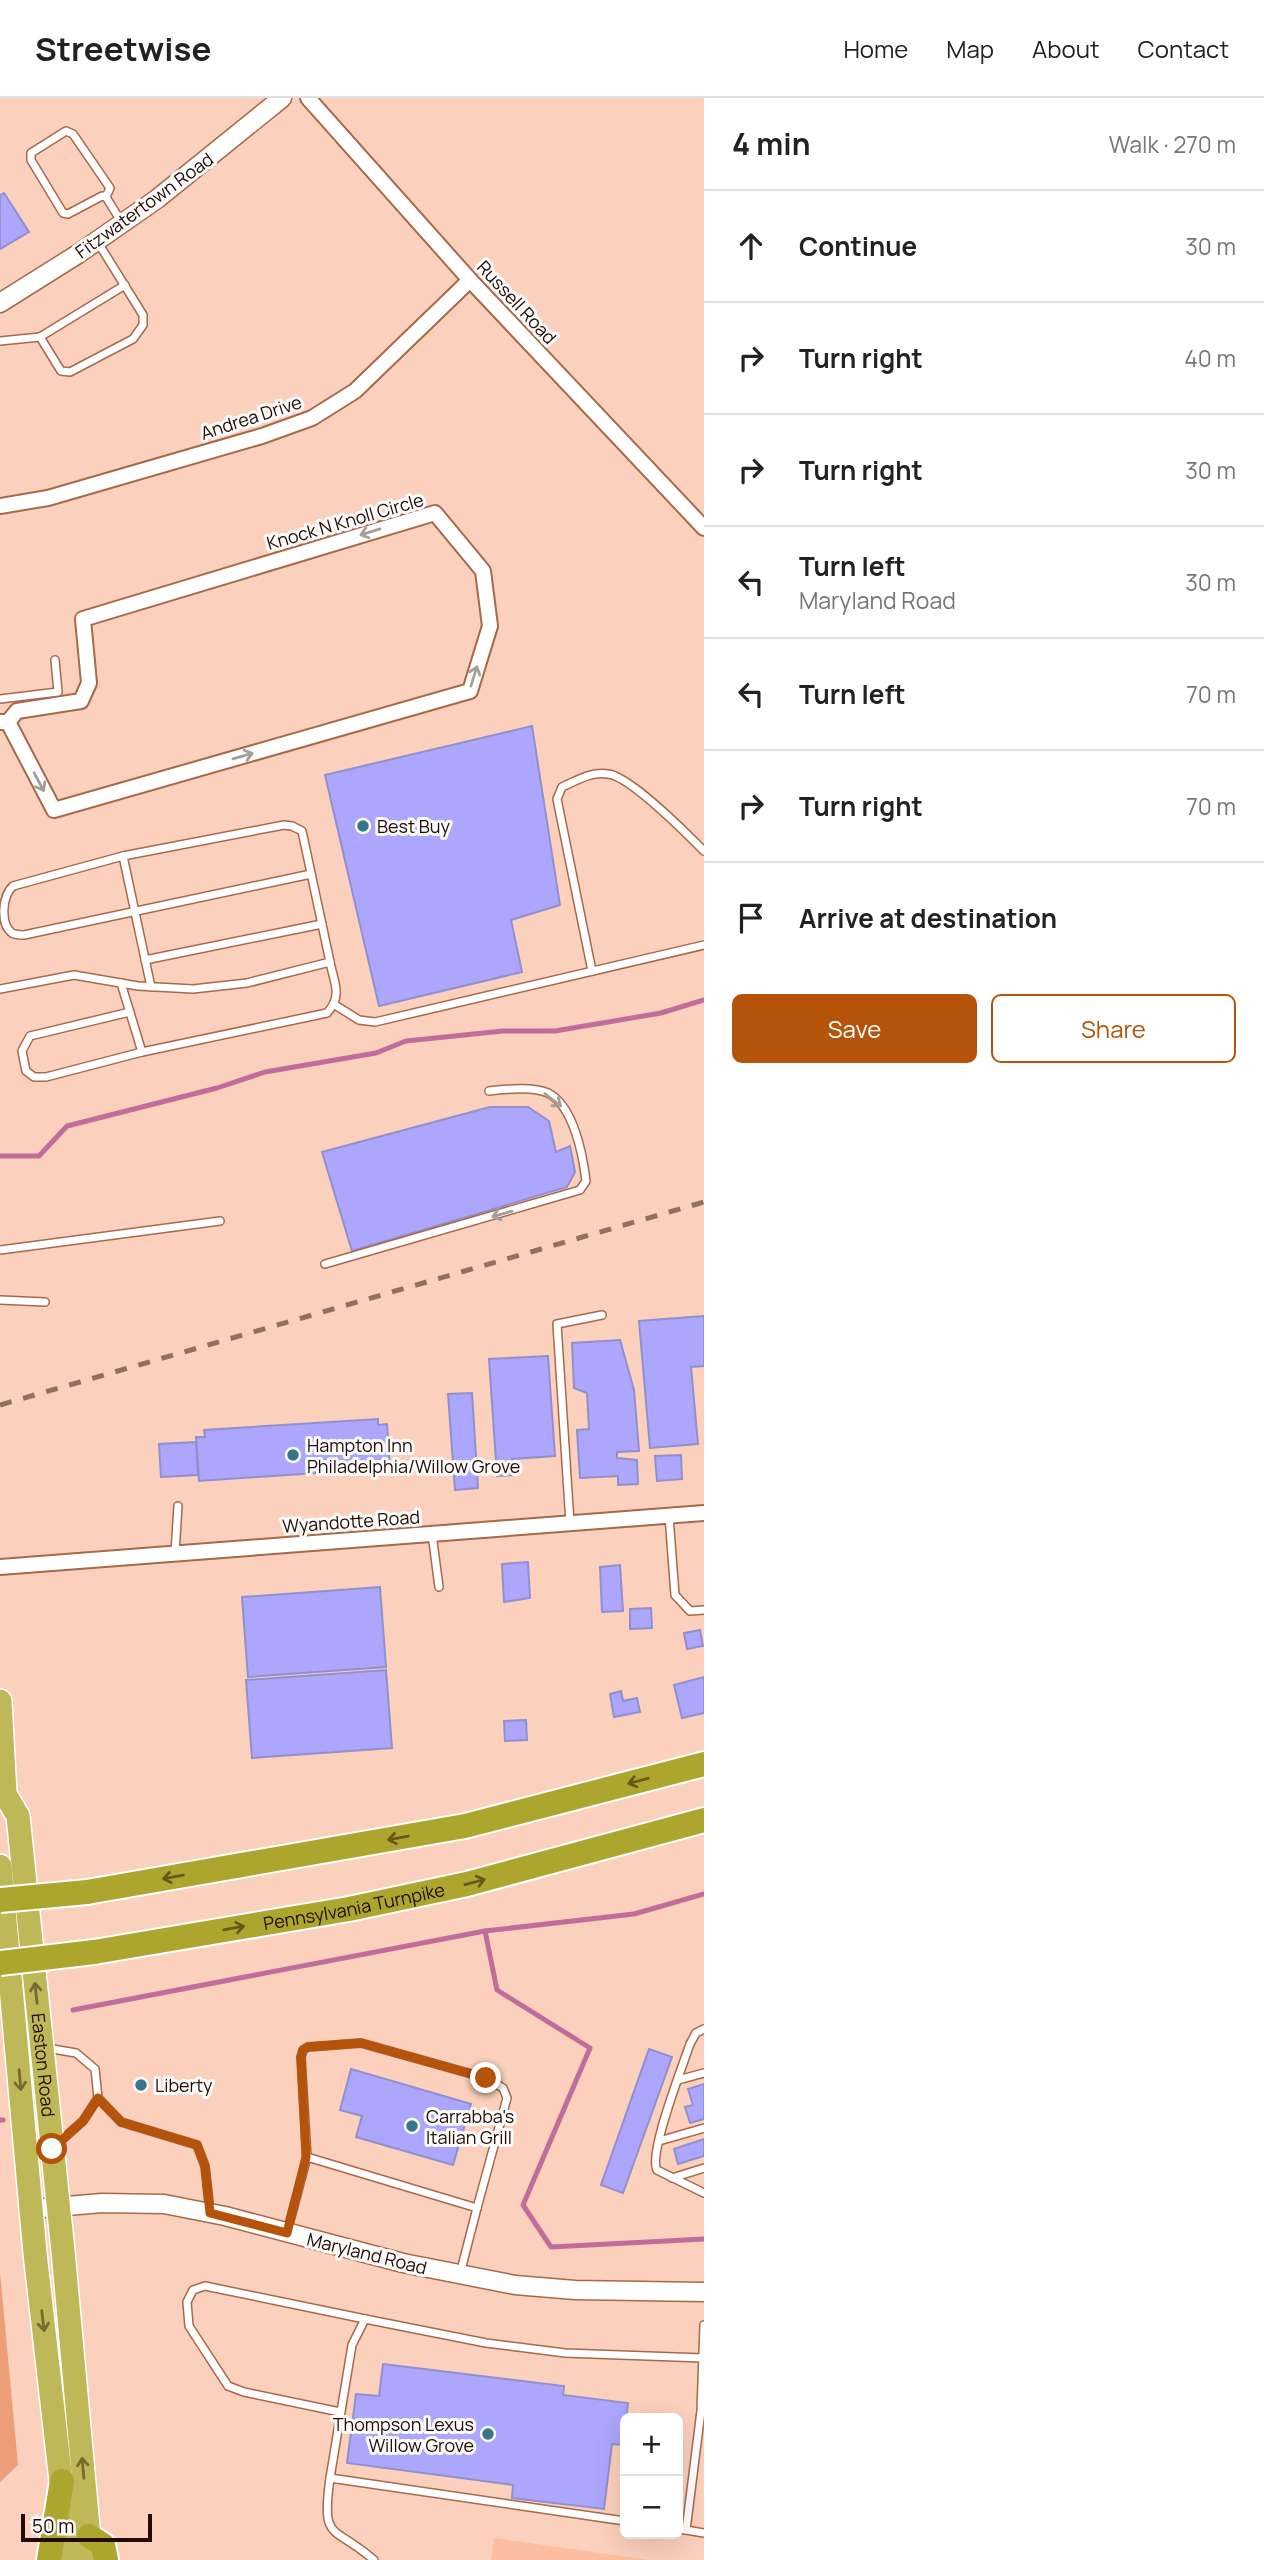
<!DOCTYPE html>
<html lang="en">
<head>
<meta charset="utf-8">
<style>
  :root { --surface:#fff; --page:#f2f2f2; --text:#222; --muted:#767676; --line:#e0e0e0; --accent:#b45309 }
  body { margin:0; font-family:Manrope,sans-serif; background:var(--page); color:var(--text) }
  .controls { position:absolute; right:21px; bottom:21px; display:grid; overflow:hidden; border-radius:10px; box-shadow:0 7px 28px #0002 }
  .controls button { width:63px; height:63px; display:grid; place-items:center; padding:0; border:0; border-bottom:2px solid var(--line); background:var(--surface); color:var(--text); font:35px sans-serif }
  .scale { position:absolute; left:21px; bottom:18px; width:131px; box-sizing:border-box; padding-left:7px; border:4px solid #220a01; border-top:0; font-size:19px; line-height:24px; white-space:nowrap; color:#220a01; -webkit-text-stroke:5px #fbfbfb; paint-order:stroke }
  .stop { position:absolute; width:21px; height:21px; margin:-16px; border:5px solid #b45309; border-radius:50%; background:#fff }
  .stop.end { background:#b45309; border-color:#fff; box-shadow:0 2px 7px #0008 }
  .list { margin:0; padding:0; list-style:none }
  h2 { display:flex; justify-content:space-between; align-items:center; height:91px; margin:0; padding:0 28px; font-size:30px }
  h2 small { font-size:23px; font-weight:400; color:var(--muted) }
  .list li { display:grid; grid-template-columns:46px 1fr auto; gap:21px; align-items:center; box-sizing:border-box; height:112px; padding:0 28px; border-top:2px solid var(--line) }
  .list b { display:block; font-size:26px; white-space:nowrap }
  .list p { margin:0; font-size:23px; white-space:nowrap; color:var(--muted) }
  .list em { font-size:23px; font-style:normal; color:var(--muted) }
  .actions { display:flex; gap:14px; padding:21px 28px }
  .actions a { flex:1; padding:16px 0; border:2px solid var(--accent); border-radius:10px; text-align:center; font-size:24px; color:var(--accent) }
  .actions .main { background:var(--accent); color:#fff }
  .icon { flex:none; width:38px; height:38px; fill:none; stroke:currentColor; stroke-width:2; stroke-linecap:round; stroke-linejoin:round }
  .map { position:relative; flex:none; width:704px; height:2462px; overflow:hidden }
  header { display:flex; align-items:center; gap:42px; box-sizing:border-box; height:98px; padding:0 35px; background:var(--surface); border-bottom:2px solid var(--line) }
  header strong { font-size:33px }
  nav { display:flex; gap:38px; margin-inline-start:auto; font-size:24px }
  main { display:flex }
  aside { flex:1; background:var(--surface) }
  .map>svg:first-child { display:block }
  .built { fill:#fcbda0 }
  .green { fill:#ec9e79 }
  .lines { fill:none; stroke-linecap:round; stroke-linejoin:round }
  .stream { stroke:#c16d9c; stroke-width:5 }
  .building { fill:#aca6fc; stroke:#928fce; stroke-width:2 }
  .service-casing { stroke:#a86849; stroke-width:10 }
  .minor-casing { stroke:#a86849; stroke-width:18 }
  .tertiary-casing { stroke:#a86849; stroke-width:21 }
  .trunk-casing { stroke:#fff; stroke-width:26 }
  .motorway-casing { stroke:#fff; stroke-width:28 }
  .service { stroke:#fff; stroke-width:7 }
  .minor { stroke:#fff; stroke-width:14 }
  .tertiary { stroke:#fff; stroke-width:18 }
  .trunk { stroke:#beb858; stroke-width:23 }
  .motorway { stroke:#ada62e; stroke-width:24 }
  .rail { stroke:#917061; stroke-width:5; stroke-dasharray:12 12; stroke-linecap:butt }
  .motorway-bridge-casing { stroke:#fff; stroke-width:28; stroke-linecap:butt }
  .motorway-bridge { stroke:#ada62e; stroke-width:24 }
  .oneway { stroke:#a79d99 }
  .oneway2 { stroke:#685818 }
  .oneway3 { stroke:#786a31 }
  .route { stroke:#b45309; stroke-width:9 }
  .poi-dot { fill:#38748b; stroke:#fbfbfb; stroke-width:2.5 }
  .labels { text-anchor:middle; dominant-baseline:central; stroke-width:6; stroke-linejoin:round; paint-order:stroke }
  .street-label { font-size:18px; fill:#220a01; stroke:#fbfbfb }
  .poi-label { font-size:18px; fill:#220a01; stroke:#fbfbfb; text-anchor:start }
</style>
</head>
<body>
<header>
<strong>Streetwise</strong>
<nav><a>Home</a><a>Map</a><a>About</a><a>Contact</a></nav>
</header>
<main>
<div class="map">
<svg width="704" height="2462" viewBox="0 0 704 2462">
  <rect width="100%" height="100%" fill="#fbd0bc"/>
  <polygon class="built" points="494,2440 650,2462 491,2462"/>
  <polygon class="green" points="0,2174 18,2367 0,2384"/>
  <g class="lines">
    <g class="stream">
      <polyline points="0,1058 39,1058 67,1028 217,990 265,974 376,955 406,943 503,933 555,933 661,915 704,902"/>
      <polyline points="485,1833 497,1892 590,1950 523,2107 551,2149 704,2141"/>
      <polyline points="73,1912 485,1833 634,1816 704,1796"/>
      <polyline points="0,2022 3,2022"/>
    </g>
  </g>
  <g class="building">
    <polygon points="4,95 29,134 0,151 0,97"/>
    <polygon points="532,628 560,807 511,822 522,874 379,908 325,677"/>
    <polygon points="490,1009 528,1009 549,1023 556,1054 570,1048 575,1074 567,1089 352,1153 322,1054"/>
    <polygon points="704,1218 704,1268 691,1269 698,1346 650,1350 639,1223"/>
    <polygon points="620,1242 634,1292 639,1353 617,1354 617,1360 637,1362 638,1386 618,1387 618,1378 580,1380 577,1332 589,1331 587,1295 574,1290 572,1245"/>
    <polygon points="548,1258 555,1358 512,1361 513,1377 497,1378 489,1261"/>
    <polygon points="472,1295 478,1390 455,1392 448,1296"/>
    <polygon points="378,1321 378,1327 387,1326 390,1370 199,1383 196,1339 205,1339 204,1332"/>
    <polygon points="196,1344 198,1377 161,1379 159,1346"/>
    <polygon points="681,1357 682,1381 657,1383 655,1358"/>
    <polygon points="528,1464 530,1500 504,1504 502,1466"/>
    <polygon points="620,1467 623,1513 602,1514 600,1469"/>
    <polygon points="380,1489 386,1569 248,1579 242,1499"/>
    <polygon points="651,1510 652,1530 630,1531 630,1511"/>
    <polygon points="700,1532 703,1548 687,1551 684,1535"/>
    <polygon points="386,1572 392,1650 252,1660 246,1582"/>
    <polygon points="704,1579 704,1615 682,1620 674,1587"/>
    <polygon points="621,1593 623,1603 637,1600 640,1614 614,1619 610,1596"/>
    <polygon points="526,1622 527,1642 505,1643 504,1623"/>
    <polygon points="649,1951 672,1959 623,2095 601,2087"/>
    <polygon points="351,1971 471,2006 453,2067 356,2039 362,2018 340,2012"/>
    <polygon points="704,1986 704,2021 690,2025 685,2009 693,2007 688,1991"/>
    <polygon points="704,2041 704,2058 678,2066 674,2051"/>
    <polygon points="383,2266 564,2288 563,2297 628,2305 623,2347 612,2346 604,2411 512,2400 513,2387 347,2365 356,2296 379,2298"/>
  </g>
  <g class="lines">
    <defs>
      <g id="service">
        <polyline points="106,99 110,90 73,36 66,33 31,55 31,62 63,115 68,116 102,98 106,99 122,125"/>
        <polyline points="40,239 61,273 70,274 133,241 143,227 143,217 97,143"/>
        <polyline points="0,243 40,239 125,187"/>
        <polyline points="0,601 58,594 55,562"/>
        <path d="M123,758L13,788C2,798 0,826 12,835C16,837 20,837 24,837L311,776"/>
        <polyline points="145,862 322,826"/>
        <path d="M592,873L557,701L562,689C576,683 591,673 608,676C630,678 687,736 704,753"/>
        <path d="M121,885L142,954L327,915C343,898 334,885 330,864"/>
        <polyline points="0,891 74,877 138,888 193,891 247,885 330,864 302,733 292,728 284,727 123,758 151,889"/>
        <polyline points="335,907 359,922 375,924 704,847"/>
        <polyline points="130,914 30,938 22,953 26,973 34,979 46,979 142,954"/>
        <polyline points="0,1152 220,1123"/>
        <path d="M325,1166L580,1092L586,1083C583,1058 574,1008 548,995C534,988 505,991 489,993"/>
        <polyline points="0,1202 45,1204"/>
        <polyline points="669,1418 675,1497 690,1513 704,1512"/>
        <polyline points="570,1425 557,1226 602,1217"/>
        <polyline points="432,1436 439,1489"/>
        <polyline points="175,1455 178,1408"/>
        <path d="M704,1931L696,1935L690,1946C683,1967 648,2056 657,2072L704,2095"/>
        <polyline points="47,1950 76,1955 95,1971 98,2000 121,2024 197,2047 205,2068 210,2114"/>
        <polyline points="678,1982 704,1975"/>
        <polyline points="659,2043 704,2030"/>
        <polyline points="57,2046 83,2023 98,2000"/>
        <polyline points="307,2059 301,1959 303,1952 308,1949 361,1945 486,1980 503,1990 507,2000 477,2110"/>
        <polyline points="672,2080 704,2070"/>
        <polyline points="287,2134 307,2059 477,2110 460,2176"/>
        <polyline points="340,2314 244,2294 228,2288 189,2228 187,2204 193,2192 205,2188 365,2221"/>
        <polyline points="330,2380 352,2247 365,2221 486,2245 565,2255 703,2260"/>
        <polyline points="678,2431 686,2432 701,2313 704,2227"/>
        <polyline points="686,2432 704,2435"/>
        <path d="M374,2462C333,2426 321,2445 330,2380L625,2423"/>
      </g>
      <g id="minor">
        <polyline points="308,0 470,182 704,430"/>
        <polyline points="0,408 48,400 262,338 312,320 355,293 470,182"/>
        <polyline points="0,624 8,624 17,613 81,603 89,585 83,521 435,415 483,473 490,528 470,593 54,712 8,624"/>
        <polyline points="0,1469 704,1415"/>
      </g>
      <g id="tertiary">
        <polyline points="0,205 78,156 157,101 282,0"/>
        <polyline points="32,2111 102,2105 164,2106 225,2118 403,2165 515,2187 575,2192 704,2194"/>
      </g>
      <g id="trunk">
        <path id="s1" d="M0,1603L5,1696L18,1718L63,2153L91,2462"/>
        <polyline points="0,1768 35,2155 70,2462"/>
      </g>
      <g id="motorway">
        <polyline points="87,1794 465,1728 704,1666"/>
        <path id="s2" d="M94,1854L349,1811L467,1786L704,1722"/>
        <polyline points="89,2438 103,2447 106,2462"/>
        <polyline points="49,2462 62,2383"/>
      </g>
    </defs>
    <use href="#service" class="service-casing"/>
    <use href="#minor" class="minor-casing"/>
    <use href="#tertiary" class="tertiary-casing"/>
    <use href="#trunk" class="trunk-casing"/>
    <use href="#motorway" class="motorway-casing"/>
    <use href="#service" class="service"/>
    <use href="#minor" class="minor"/>
    <use href="#tertiary" class="tertiary"/>
    <use href="#trunk" class="trunk"/>
    <use href="#motorway" class="motorway"/>
    <polyline class="rail" points="0,1307 704,1104"/>
    <defs>
      <g id="motorway-bridge">
        <polyline points="0,1802 87,1794"/>
        <polyline points="0,1865 94,1854"/>
      </g>
    </defs>
    <use href="#motorway-bridge" class="motorway-bridge-casing"/>
    <use href="#motorway-bridge" class="motorway-bridge"/>
  </g>
  <defs><path id="oneway-shaft" d="M-6 0H5M1.5-3L5.5 0L1.5 3" fill="none" stroke-width="1.6" stroke-linecap="round" stroke-linejoin="round" transform="scale(1.75)"/></defs>
  <g class="oneway">
    <use href="#oneway-shaft" transform="translate(370 434) rotate(163)"/>
    <use href="#oneway-shaft" transform="translate(474 578) rotate(-73)"/>
    <use href="#oneway-shaft" transform="translate(243 658) rotate(-16)"/>
    <use href="#oneway-shaft" transform="translate(39 684) rotate(62)"/>
    <use href="#oneway-shaft" transform="translate(553 1002) rotate(38)"/>
    <use href="#oneway-shaft" transform="translate(502 1116) rotate(164)"/>
  </g>
  <g class="oneway2">
    <use href="#oneway-shaft" transform="translate(638 1683) rotate(165)"/>
    <use href="#oneway-shaft" transform="translate(398 1740) rotate(170)"/>
    <use href="#oneway-shaft" transform="translate(173 1779) rotate(170)"/>
    <use href="#oneway-shaft" transform="translate(475 1784) rotate(-15)"/>
    <use href="#oneway-shaft" transform="translate(234 1830) rotate(-10)"/>
  </g>
  <g class="oneway3">
    <use href="#oneway-shaft" transform="translate(36 1895) rotate(-96)"/>
    <use href="#oneway-shaft" transform="translate(20 1982) rotate(85)"/>
    <use href="#oneway-shaft" transform="translate(43 2223) rotate(83)"/>
    <use href="#oneway-shaft" transform="translate(83 2370) rotate(-95)"/>
  </g>
  <g class="lines">
    <polyline class="route" points="52,2051 83,2023 98,2000 121,2024 197,2047 205,2068 210,2115 287,2135 306,2059 301,1959 303,1952 308,1949 361,1945 486,1980"/>
  </g>
  <g class="poi-dot">
    <circle cx="363" cy="728" r="7"/>
    <circle cx="293" cy="1357" r="7"/>
    <circle cx="141" cy="1987" r="7"/>
    <circle cx="412" cy="2028" r="7"/>
    <circle cx="488" cy="2336" r="7"/>
  </g>
  <g class="labels">
    <g class="street-label">
      <text transform="translate(144 107) rotate(-36)">Fitzwatertown Road</text>
      <text transform="translate(517 204) rotate(47)">Russell Road</text>
      <text transform="translate(251 319) rotate(-18)">Andrea Drive</text>
      <text transform="translate(345 423) rotate(-16)">Knock N Knoll Circle</text>
      <text transform="translate(351 1423) rotate(-4)">Wyandotte Road</text>
      <text stroke="none"><textPath href="#s2" startOffset="264">Pennsylvania Turnpike</textPath></text>
      <text stroke="none"><textPath href="#s1" startOffset="369">Easton Road</textPath></text>
      <text transform="translate(367 2155) rotate(14)">Maryland Road</text>
    </g>
    <g class="poi-label">
      <text x="377" y="728">Best Buy</text>
      <text x="307" y="1347">Hampton Inn<tspan x="307" dy="21">Philadelphia/Willow Grove</tspan></text>
      <text x="155" y="1987">Liberty</text>
      <text x="426" y="2018">Carrabba's<tspan x="426" dy="21">Italian Grill</tspan></text>
      <text x="474" y="2326" text-anchor="end">Thompson Lexus<tspan x="474" dy="21">Willow Grove</tspan></text>
    </g>
  </g>
</svg>
<div class="controls">
<button>+</button>
<button>−</button>
</div>
<div class="scale">50 m</div>
<div class="stop" style="left:52px;top:2051px"></div>
<div class="stop end" style="left:486px;top:1980px"></div>
</div>
<aside>
<h2>4 min<small>Walk · 270 m</small></h2>
<ul class="list">
<li><svg class="icon" aria-label="ahead" viewBox="0 0 24 24"><path d="M12 20V5M6 11l6-6 6 6"/></svg><div><b>Continue</b></div><em>30 m</em></li>
<li><svg class="icon" aria-label="right" viewBox="0 0 24 24"><path d="M7 20v-9h11M14 6l5 5-5 5"/></svg><div><b>Turn right</b></div><em>40 m</em></li>
<li><svg class="icon" aria-label="right" viewBox="0 0 24 24"><path d="M7 20v-9h11M14 6l5 5-5 5"/></svg><div><b>Turn right</b></div><em>30 m</em></li>
<li><svg class="icon" aria-label="left" viewBox="0 0 24 24"><path d="M17 20v-9H6M10 6l-5 5 5 5"/></svg><div><b>Turn left</b><p>Maryland Road</p></div><em>30 m</em></li>
<li><svg class="icon" aria-label="left" viewBox="0 0 24 24"><path d="M17 20v-9H6M10 6l-5 5 5 5"/></svg><div><b>Turn left</b></div><em>70 m</em></li>
<li><svg class="icon" aria-label="right" viewBox="0 0 24 24"><path d="M7 20v-9h11M14 6l5 5-5 5"/></svg><div><b>Turn right</b></div><em>70 m</em></li>
<li><svg class="icon" aria-label="arrive" viewBox="0 0 24 24"><path d="M6 21V4h12l-3 4 3 4H6"/></svg><div><b>Arrive at destination</b></div></li>
</ul>
<div class="actions"><a class="main">Save</a><a>Share</a></div>
</aside>
</main>
</body>
</html>
